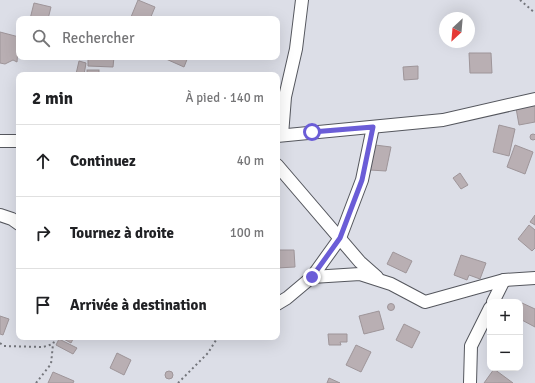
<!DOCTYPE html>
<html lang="fr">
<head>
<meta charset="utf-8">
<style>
  :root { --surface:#fff; --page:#f6f6f6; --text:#202124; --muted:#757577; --line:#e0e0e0 }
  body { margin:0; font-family:Signika,sans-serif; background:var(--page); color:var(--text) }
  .controls { position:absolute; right:12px; bottom:12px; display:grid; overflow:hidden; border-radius:8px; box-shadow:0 4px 16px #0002 }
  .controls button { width:36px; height:36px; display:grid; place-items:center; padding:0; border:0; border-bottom:1px solid var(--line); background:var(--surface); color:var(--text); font:20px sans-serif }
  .compass { position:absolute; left:439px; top:12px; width:36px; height:36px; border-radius:50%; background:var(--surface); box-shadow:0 4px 16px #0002; rotate:206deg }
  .stop { position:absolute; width:12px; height:12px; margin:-9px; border:3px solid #6b5dd7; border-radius:50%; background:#fff }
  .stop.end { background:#6b5dd7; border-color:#fff; box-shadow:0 1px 4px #0008 }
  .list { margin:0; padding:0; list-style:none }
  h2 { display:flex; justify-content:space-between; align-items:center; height:52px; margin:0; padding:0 16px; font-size:17px }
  h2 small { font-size:13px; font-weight:400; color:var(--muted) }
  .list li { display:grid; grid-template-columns:26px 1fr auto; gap:12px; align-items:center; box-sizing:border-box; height:72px; padding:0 16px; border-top:1px solid var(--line) }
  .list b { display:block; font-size:15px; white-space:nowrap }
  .list em { font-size:13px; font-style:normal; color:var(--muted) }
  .icon { flex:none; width:22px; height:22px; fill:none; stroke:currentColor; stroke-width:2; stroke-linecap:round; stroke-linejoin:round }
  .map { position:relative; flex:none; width:535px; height:383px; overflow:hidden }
  .search { position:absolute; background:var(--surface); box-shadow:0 4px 16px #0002; left:16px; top:16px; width:264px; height:44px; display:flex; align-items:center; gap:10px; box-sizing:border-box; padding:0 14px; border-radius:8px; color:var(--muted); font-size:15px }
  .panel { position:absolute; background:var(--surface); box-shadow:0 4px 16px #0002; left:16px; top:72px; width:264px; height:268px; border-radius:8px }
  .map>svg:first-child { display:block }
  .building { fill:#b9afb3; stroke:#9e9599 }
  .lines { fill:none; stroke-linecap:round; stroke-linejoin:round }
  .minor-casing { stroke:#55575e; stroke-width:14 }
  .path { stroke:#74767c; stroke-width:2; stroke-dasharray:2 3; stroke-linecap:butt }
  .minor { stroke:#fff; stroke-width:12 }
  .route { stroke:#6b5dd7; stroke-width:5 }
</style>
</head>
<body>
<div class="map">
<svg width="535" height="383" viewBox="0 0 535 383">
  <rect width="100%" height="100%" fill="#dcdee7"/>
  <g class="building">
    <polygon points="138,0 155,7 150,19 138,19 131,17"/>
    <polygon points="34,3 51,7 48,19 30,19"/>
    <polygon points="0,32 19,37 17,62 13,60 5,64 0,63"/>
    <polygon points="469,53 491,53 492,73 470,73"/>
    <polygon points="88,57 114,57 113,67 88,66"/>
    <polygon points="167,57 188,57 184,67 166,59"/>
    <polygon points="79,61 86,63 84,75 76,74"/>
    <polygon points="418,66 418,79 404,80 403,67"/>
    <rect x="87" y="70" width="12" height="5"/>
    <polygon points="535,104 535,122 519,125 516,108"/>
    <polygon points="499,125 515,129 509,156 493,152"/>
    <circle cx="533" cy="137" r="3"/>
    <polygon points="375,145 391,147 386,171 370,170"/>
    <polygon points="515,145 533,152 525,174 507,167"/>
    <polygon points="460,173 468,185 461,189 453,178"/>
    <polygon points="535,215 535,225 530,222"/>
    <polygon points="529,225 535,230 535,248 532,251 518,239"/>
    <polygon points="277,250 294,250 295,267 277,268"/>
    <polygon points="393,252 412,261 406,273 387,264"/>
    <polygon points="461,255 486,263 480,279 469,275 467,280 454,275"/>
    <polygon points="522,303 535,309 535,327 520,319 520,307"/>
    <circle cx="391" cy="307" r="3.5"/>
    <polygon points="379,311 384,329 364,334 359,316"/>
    <polygon points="0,316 9,319 3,335 0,334"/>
    <polygon points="404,324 420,332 412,348 396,340"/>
    <polygon points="328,334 347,334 347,342 340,342 341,345 329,345"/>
    <polygon points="60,337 74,337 71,343"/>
    <polygon points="59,339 77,348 73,354 56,345"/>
    <polygon points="356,345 371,352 361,372 346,365"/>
    <polygon points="117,353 131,360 124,375 110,368"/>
    <polygon points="494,369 513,383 484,383"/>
    <circle cx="169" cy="375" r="4"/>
    <polygon points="53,372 74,381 73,383 48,383"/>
    <polygon points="329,378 340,383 327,383"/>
  </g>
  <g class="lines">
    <defs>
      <g id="minor">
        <polyline points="282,135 285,97 296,49 302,0"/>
        <polyline points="277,136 443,120 535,99"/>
        <polyline points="0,141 19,141"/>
        <polyline points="277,165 360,262 377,277"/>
        <polyline points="0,215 12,219 19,224"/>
        <polyline points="312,277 340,238 362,180 373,127"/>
        <polyline points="493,302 504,280"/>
        <polyline points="277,304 287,298 312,277 360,274 391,284 425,302 504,280 535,278"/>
        <polyline points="470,383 471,346 490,308"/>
      </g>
    </defs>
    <use href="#minor" class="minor-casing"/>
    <g class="path">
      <polyline points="520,0 535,13"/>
      <polyline points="0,343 4,346 43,347 53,344"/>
      <polyline points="36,383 51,364 53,344 56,337"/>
      <polyline points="178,383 208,353 218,337"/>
    </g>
    <use href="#minor" class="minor"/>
  </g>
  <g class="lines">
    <polyline class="route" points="312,277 340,238 362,180 373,127 312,132"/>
  </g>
</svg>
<div class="controls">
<button>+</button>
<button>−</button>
</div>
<svg class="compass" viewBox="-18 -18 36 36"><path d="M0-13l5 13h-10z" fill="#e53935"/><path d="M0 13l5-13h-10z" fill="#757577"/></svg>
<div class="stop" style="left:312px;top:132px"></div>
<div class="stop end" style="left:312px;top:277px"></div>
<div class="search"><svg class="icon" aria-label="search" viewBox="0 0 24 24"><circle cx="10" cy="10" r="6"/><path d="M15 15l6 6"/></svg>Rechercher</div>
<section class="panel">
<h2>2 min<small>À pied · 140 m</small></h2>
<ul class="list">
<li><svg class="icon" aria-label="ahead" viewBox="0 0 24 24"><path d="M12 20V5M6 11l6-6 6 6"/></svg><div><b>Continuez</b></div><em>40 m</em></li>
<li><svg class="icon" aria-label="right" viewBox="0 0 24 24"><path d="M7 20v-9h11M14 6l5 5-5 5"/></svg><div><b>Tournez à droite</b></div><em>100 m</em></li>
<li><svg class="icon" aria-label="arrive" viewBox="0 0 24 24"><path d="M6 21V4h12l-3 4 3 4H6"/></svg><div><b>Arrivée à destination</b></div></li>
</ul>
</section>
</div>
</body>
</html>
